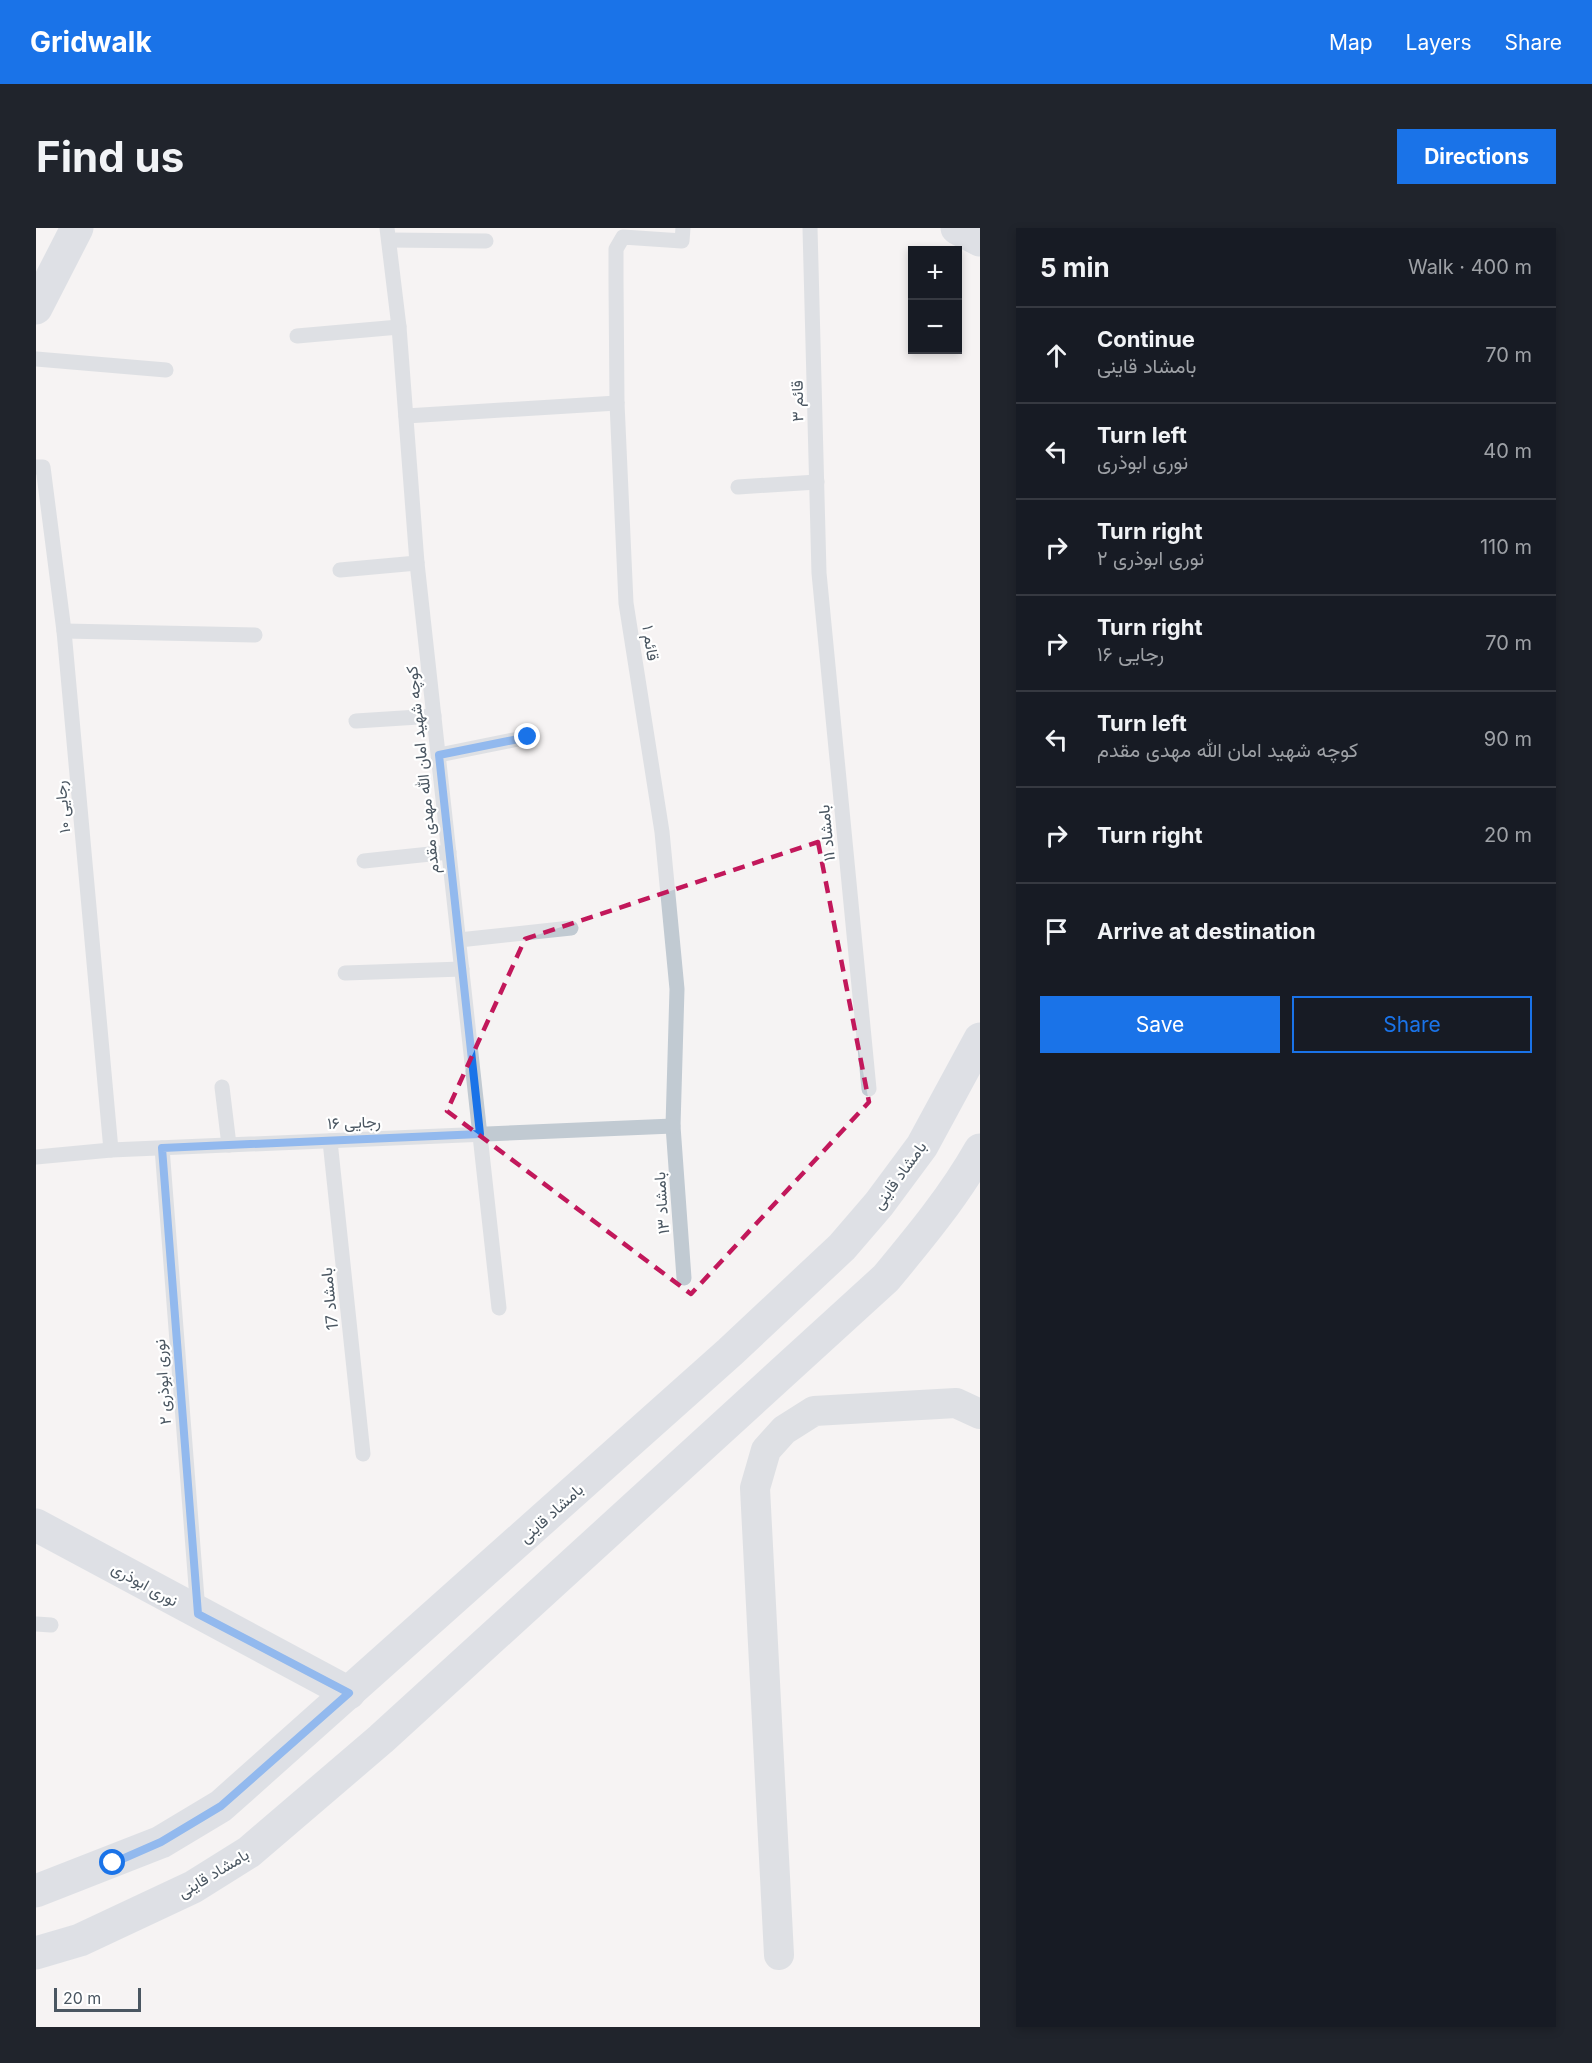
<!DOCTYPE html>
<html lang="en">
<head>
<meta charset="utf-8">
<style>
  :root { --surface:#171b24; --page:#20242c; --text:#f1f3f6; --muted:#9ea1a6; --line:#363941; --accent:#1a73e8 }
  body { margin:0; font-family:Inter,Vazirmatn,sans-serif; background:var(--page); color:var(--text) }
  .controls { position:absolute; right:18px; top:18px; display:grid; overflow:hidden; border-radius:0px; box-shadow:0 3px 9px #0003 }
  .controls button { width:54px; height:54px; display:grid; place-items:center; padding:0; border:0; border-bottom:2px solid var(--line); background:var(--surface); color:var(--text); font:30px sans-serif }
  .scale { position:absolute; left:18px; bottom:15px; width:87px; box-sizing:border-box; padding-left:6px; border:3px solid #4a5661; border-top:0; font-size:16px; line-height:21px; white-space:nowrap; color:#4a5661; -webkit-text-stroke:4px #fff; paint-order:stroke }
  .stop { position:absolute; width:18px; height:18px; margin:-14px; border:4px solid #1a73e8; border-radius:50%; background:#fff }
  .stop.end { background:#1a73e8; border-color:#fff; box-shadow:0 2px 6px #0008 }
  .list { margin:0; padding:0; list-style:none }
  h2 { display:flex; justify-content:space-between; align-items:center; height:78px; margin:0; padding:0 24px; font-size:26px }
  h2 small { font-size:20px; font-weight:400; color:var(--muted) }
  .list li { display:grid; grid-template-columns:39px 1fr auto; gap:18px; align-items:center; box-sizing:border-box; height:96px; padding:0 24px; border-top:2px solid var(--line) }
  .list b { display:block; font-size:22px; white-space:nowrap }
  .list p { margin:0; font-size:20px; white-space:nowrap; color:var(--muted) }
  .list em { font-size:20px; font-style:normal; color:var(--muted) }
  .actions { display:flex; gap:12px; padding:18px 24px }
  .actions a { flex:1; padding:14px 0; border:2px solid var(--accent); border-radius:0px; text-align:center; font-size:21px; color:var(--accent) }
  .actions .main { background:var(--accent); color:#fff }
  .icon { flex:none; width:33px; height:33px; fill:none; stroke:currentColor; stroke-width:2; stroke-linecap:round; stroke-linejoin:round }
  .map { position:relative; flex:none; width:944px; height:1799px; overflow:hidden; border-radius:0px }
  header { display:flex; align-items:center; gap:36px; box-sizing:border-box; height:84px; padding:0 30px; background:var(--accent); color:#fff }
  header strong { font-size:28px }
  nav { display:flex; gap:33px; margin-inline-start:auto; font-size:21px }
  .intro { display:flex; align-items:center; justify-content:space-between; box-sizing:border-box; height:144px; padding:0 36px }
  h1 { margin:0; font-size:42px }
  .button { padding:15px 27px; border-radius:0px; background:var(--accent); color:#fff; font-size:21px; font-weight:700 }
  main { display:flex; gap:36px; padding:0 36px }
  aside { flex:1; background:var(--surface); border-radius:0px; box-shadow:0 3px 9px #0003 }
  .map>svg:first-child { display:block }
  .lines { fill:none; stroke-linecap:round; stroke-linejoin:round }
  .lane { stroke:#c1cad2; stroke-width:15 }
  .street { stroke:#c1cad2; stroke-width:30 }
  .secondary { stroke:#c1cbd6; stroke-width:33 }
  .route { stroke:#1a73e8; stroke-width:8 }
  .marked { fill:none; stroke:#c2185b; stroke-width:4.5; stroke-dasharray:12 8; stroke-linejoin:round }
  .labels { text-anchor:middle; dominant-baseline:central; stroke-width:4.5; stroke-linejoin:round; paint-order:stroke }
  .street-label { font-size:16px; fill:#4a5661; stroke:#fff }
</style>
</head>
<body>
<header>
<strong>Gridwalk</strong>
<nav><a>Map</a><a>Layers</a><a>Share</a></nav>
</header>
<div class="intro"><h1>Find us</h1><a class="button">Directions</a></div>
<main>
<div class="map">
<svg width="944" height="1799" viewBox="0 0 944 1799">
  <rect width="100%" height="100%" fill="#f5f3f3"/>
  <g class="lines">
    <g class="lane">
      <polyline points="351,0 363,99 381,335 463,1080"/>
      <polyline points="647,0 646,13 587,9 580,21 580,53 581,175 590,375 626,604 641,761 637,898 648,1050"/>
      <polyline points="774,0 783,345 833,861"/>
      <polyline points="353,12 450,13"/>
      <polyline points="261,108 363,99"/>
      <polyline points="0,131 130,142"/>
      <polyline points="370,188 581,175"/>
      <polyline points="0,239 7,239 28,403 75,922"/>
      <polyline points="702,259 781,254"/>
      <polyline points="304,342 381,335"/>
      <polyline points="28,403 219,407"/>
      <polyline points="320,493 398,488"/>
      <polyline points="403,527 492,509"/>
      <polyline points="328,633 413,624"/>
      <polyline points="423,712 535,700"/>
      <polyline points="309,745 426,741"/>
      <polyline points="186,859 193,917"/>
      <polyline points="294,913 327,1226"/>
      <polyline points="126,920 162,1384"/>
      <polyline points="0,929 75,922 637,898"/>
      <polyline points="0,1396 15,1397"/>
    </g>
    <polyline class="street" points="743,1727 719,1260 730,1222 748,1202 778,1183 920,1175 944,1186"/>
    <g class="secondary">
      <polyline points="921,0 944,12"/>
      <polyline points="0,80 41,0"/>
      <polyline points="0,1297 313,1465"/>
      <polyline points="0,1663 125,1614 185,1578 694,1124 806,1019 843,976 886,918 944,811"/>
      <path d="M0,1725L44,1712L157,1659L213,1624L345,1511L850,1050C884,1009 918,968 944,922"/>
    </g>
  </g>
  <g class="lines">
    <polyline class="route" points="77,1635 125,1614 185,1578 313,1465 162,1386 126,920 444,906 403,527 492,509"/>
  </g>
  <path d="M0 0H944V1799H0ZM782,614L833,874L655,1066L411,883L489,711Z" fill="#f5f3f3" fill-opacity=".55" fill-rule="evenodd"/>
  <path class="marked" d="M782,614L833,874L655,1066L411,883L489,711Z"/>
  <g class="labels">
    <g class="street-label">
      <text transform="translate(761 173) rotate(-91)">قائم ۳</text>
      <text transform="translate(615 415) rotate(81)">قائم ۱</text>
      <text transform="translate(386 542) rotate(-96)">کوچه شهید امان الله مهدی مقدم</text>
      <text transform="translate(26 579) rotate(-95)">رجایی ۱۰</text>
      <text transform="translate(790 605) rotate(-96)">بامشاد ۱۱</text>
      <text transform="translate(318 894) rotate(-2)">رجایی ۱۶</text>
      <text transform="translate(863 947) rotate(-54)">بامشاد قاینی</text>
      <text transform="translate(625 975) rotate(-94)">بامشاد ۱۳</text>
      <text transform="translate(293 1071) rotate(-96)">بامشاد 17</text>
      <text transform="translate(126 1154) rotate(-94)">نوری ابوذری ۲</text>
      <text transform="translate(515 1285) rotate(-42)">بامشاد قاینی</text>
      <text transform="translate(109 1356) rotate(29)">نوری ابوذری</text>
      <text transform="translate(177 1645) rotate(-31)">بامشاد قاینی</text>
    </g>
  </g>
</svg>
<div class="controls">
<button>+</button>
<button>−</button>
</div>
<div class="scale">20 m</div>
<div class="stop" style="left:77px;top:1635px"></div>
<div class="stop end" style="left:492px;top:509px"></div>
</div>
<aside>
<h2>5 min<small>Walk · 400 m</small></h2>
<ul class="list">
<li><svg class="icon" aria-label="ahead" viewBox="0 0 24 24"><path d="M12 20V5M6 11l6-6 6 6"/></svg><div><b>Continue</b><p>بامشاد قاینی</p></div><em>70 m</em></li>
<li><svg class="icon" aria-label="left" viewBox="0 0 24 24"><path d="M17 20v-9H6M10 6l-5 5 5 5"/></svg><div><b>Turn left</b><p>نوری ابوذری</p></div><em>40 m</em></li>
<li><svg class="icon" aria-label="right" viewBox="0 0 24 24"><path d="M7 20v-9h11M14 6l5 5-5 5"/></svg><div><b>Turn right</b><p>نوری ابوذری ۲</p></div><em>110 m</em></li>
<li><svg class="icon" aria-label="right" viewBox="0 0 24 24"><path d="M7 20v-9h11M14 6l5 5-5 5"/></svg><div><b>Turn right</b><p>رجایی ۱۶</p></div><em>70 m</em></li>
<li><svg class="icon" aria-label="left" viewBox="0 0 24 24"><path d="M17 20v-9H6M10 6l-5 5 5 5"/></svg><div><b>Turn left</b><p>کوچه شهید امان الله مهدی مقدم</p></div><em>90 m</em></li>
<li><svg class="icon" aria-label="right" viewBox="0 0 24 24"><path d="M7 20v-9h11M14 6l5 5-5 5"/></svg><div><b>Turn right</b></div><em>20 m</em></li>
<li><svg class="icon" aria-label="arrive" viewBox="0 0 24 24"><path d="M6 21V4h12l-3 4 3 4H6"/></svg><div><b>Arrive at destination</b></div></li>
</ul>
<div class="actions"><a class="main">Save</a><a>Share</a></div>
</aside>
</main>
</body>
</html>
